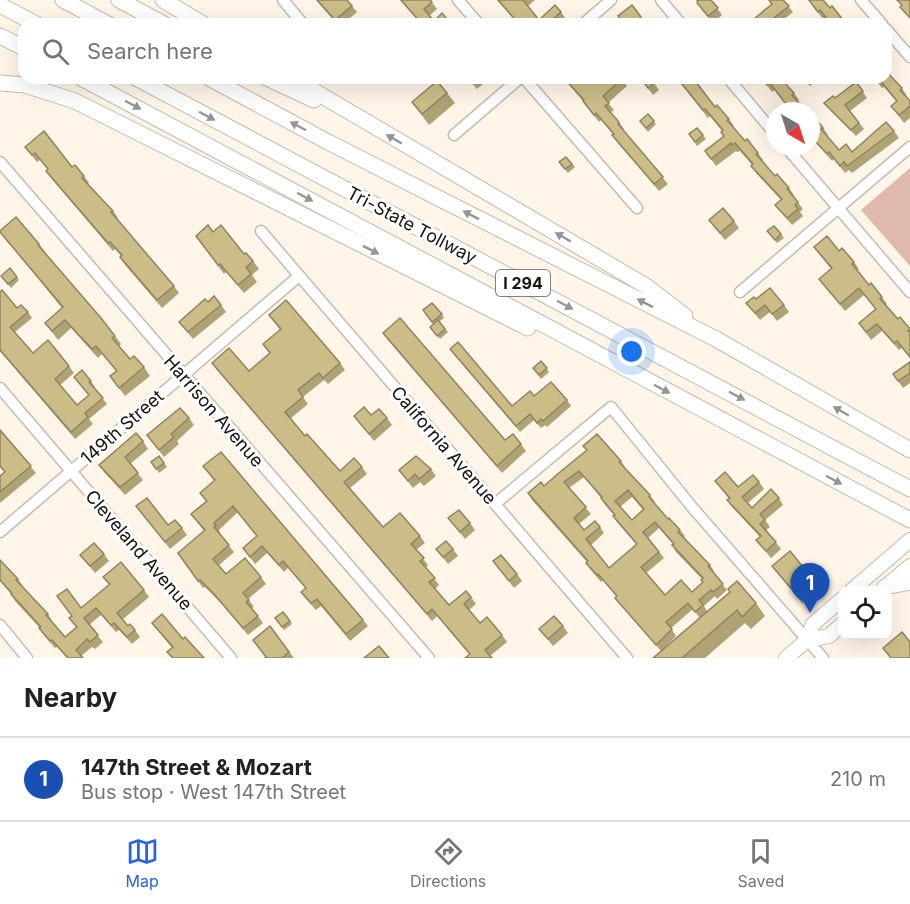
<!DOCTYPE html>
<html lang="en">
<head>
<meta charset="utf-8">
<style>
  :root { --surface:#fff; --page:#f6f6f6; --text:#202124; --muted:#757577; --line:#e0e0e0; --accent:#2563eb }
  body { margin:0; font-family:Inter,sans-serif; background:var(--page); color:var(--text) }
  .controls { position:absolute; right:18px; bottom:18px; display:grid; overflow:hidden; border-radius:12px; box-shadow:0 6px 24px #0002 }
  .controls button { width:54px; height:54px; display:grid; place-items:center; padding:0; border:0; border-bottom:2px solid var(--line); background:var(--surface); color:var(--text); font:30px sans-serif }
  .compass { position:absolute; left:766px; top:102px; width:54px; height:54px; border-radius:50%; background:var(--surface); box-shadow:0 6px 24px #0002; rotate:141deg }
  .you { position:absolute; left:632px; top:352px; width:21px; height:21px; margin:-15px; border:4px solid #fff; border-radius:50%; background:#1a73e8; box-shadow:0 0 0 9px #1a73e833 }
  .badge { display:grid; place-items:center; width:39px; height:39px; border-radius:50%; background:var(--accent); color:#fff; font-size:20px; font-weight:700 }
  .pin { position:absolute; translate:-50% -50px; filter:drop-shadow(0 2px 3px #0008) }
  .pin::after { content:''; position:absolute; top:32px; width:21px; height:18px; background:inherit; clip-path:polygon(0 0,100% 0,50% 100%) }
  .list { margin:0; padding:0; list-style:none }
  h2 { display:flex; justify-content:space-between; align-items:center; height:78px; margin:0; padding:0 24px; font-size:26px }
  h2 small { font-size:20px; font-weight:400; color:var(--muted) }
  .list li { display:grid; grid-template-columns:39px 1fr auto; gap:18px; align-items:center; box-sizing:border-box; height:84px; padding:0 24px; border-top:2px solid var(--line) }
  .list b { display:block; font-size:22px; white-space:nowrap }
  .list p { margin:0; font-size:20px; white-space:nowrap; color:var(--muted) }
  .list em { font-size:20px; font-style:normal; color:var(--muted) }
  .icon { flex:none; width:33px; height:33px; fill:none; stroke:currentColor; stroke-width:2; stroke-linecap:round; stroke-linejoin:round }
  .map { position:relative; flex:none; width:910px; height:658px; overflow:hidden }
  .search { position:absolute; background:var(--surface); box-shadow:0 6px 24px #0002; left:18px; right:18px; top:18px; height:66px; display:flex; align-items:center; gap:15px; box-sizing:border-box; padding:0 21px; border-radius:18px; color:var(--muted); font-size:22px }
  .sheet { height:162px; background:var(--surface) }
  nav { display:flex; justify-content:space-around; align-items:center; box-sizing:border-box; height:84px; border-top:2px solid var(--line); background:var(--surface); font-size:16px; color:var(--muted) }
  nav a { display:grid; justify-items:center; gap:3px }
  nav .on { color:var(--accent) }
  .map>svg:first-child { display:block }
  .park { fill:#dfbaac }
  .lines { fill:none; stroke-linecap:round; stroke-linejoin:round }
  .minor-casing { stroke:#c6bbab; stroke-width:13 }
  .major-casing { stroke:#c6bbab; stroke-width:16 }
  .highway-casing { stroke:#c6bbab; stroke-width:17 }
  .minor { stroke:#fff; stroke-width:10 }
  .major { stroke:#fff; stroke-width:14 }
  .highway { stroke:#fff; stroke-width:15 }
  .wall { fill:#afa375; fill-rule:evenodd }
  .building { fill:#ccbd88; stroke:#8f845f; stroke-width:1.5; fill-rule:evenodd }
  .oneway { fill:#979593 }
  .labels { text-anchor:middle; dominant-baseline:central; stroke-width:6; stroke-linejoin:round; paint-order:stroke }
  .shield { fill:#fff; stroke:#5d5a56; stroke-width:1.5 }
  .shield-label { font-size:16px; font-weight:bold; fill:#17130e }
  .street-label { font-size:18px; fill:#17130e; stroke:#fff }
</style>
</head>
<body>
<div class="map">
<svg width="910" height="658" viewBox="0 0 910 658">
  <rect width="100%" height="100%" fill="#fff5e8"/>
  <polygon class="park" points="910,168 910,266 861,210"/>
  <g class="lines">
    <defs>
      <g id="minor">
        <polyline points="283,0 303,24"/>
        <polyline points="458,0 479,24"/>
        <polyline points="661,0 681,24"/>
        <polyline points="861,0 882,24"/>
        <polyline points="583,24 611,0"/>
        <polyline points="886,29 910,57"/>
        <polyline points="524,78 637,208"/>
        <polyline points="728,78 775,134"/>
        <polyline points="454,135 520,78"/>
        <polyline points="786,147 910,292"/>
        <polyline points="0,162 429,658"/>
        <polyline points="261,231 627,658"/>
        <polyline points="740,292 910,147"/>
        <polyline points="0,388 231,658"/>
        <polyline points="495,504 611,407 692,507 823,658"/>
        <polyline points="0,532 299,276"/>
        <polyline points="0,625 27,658"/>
      </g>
      <g id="major">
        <polyline points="883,589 910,566"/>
        <polyline points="852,590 910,540"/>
        <polyline points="807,640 813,624 842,599"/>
        <polyline points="786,658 807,640 829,636 842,624"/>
      </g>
      <g id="highway">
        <polyline points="63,0 108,24"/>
        <polyline points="119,0 164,24"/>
        <polyline points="163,0 203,24"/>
        <polyline points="0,5 36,24"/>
        <polyline points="0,36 24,48"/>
        <polyline points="81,78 910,520"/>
        <polyline points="136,78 910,489"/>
        <polyline points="209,78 328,142 716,339 910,450"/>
        <polyline points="267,78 314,100"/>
        <polyline points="292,78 646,286 685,316"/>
        <polyline points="0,83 25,85 75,101 528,328"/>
        <polyline points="885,587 910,582"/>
      </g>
    </defs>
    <use href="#minor" class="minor-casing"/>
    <use href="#major" class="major-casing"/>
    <use href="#highway" class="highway-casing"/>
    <use href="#minor" class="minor"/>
    <use href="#major" class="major"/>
    <use href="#highway" class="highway"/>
  </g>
  <g class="wall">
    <polygon points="316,0 347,0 357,12 343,24 337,24"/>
    <polygon points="400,0 430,0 437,9 429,16 434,21 451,24 421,24"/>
    <polygon points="497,0 535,0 528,6 539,20 561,12 566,19 560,24 518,24"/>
    <polygon points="696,0 711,0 722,15 713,23 702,10"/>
    <polygon points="768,0 783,0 793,12 778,24 757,24 754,19 772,4"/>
    <polygon points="808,0 823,0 830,8 843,20 846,24 830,24 825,18 823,19"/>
    <polygon points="467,78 490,78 477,89"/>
    <polygon points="563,78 621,78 627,86 608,103 614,110 611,112 619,122 624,129 623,130 668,184 659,191 617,142 612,135 613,134 601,120 599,122 588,108 583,101"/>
    <polygon points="665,78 672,78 667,82"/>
    <polygon points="674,78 693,78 715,107 729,119 734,126 733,127 745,141 758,153 763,160 762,161 775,176 789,188 794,195 793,196 803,209 800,212 803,216 792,225 775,205 781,200 756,173 751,166 752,165 740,151 737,152 736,151 716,166 705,151 724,136 722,131 710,116 708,118 680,82 678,83"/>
    <polygon points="761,78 777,78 794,93 799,100 798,101 775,90 772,92"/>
    <polygon points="803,78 817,78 818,80 810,86"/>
    <polygon points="874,78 886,78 902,88 907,96 906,97 910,101 910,118 904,123 891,106 897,102 884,87 882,88"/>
    <polygon points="641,79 654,83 659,90 653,95"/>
    <polygon points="856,82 867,98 850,111 864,129 856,136 829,109 824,103 835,98"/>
    <polygon points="447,93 455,103 429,125 412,102"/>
    <polygon points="648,114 656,124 648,132 640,121"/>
    <polygon points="811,115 823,128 828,135 827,136 839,150 852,152 894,131 899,138 852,173 849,170 845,173 834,159 832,161 815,141 817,140 811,133"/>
    <polygon points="697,128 706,139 697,146 689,134"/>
    <polygon points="25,147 72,167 84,176 89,183 88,184 113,211 118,218 117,219 174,286 179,293 162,308 125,265 120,257 121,256 115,249 113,251 51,178 46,171 48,169 40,160 37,162"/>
    <polygon points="566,157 575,167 568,173 559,162"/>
    <polygon points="709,220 734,221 739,228 725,240"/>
    <polygon points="774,226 784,238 777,243 767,231"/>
    <polygon points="0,232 39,244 46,253 45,253 115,336 121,344 119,346 130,359 144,367 150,376 125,396 110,376 116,371 102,354 98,358 71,328 58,340 45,323 62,308"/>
    <polygon points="213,232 253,261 259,269 252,275 257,282 244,293 226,272 224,274 196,236"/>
    <polygon points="814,247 839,251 854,262 859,269 857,271 869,285 882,297 887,304 886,305 898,319 910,329 910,358 902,348 899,350 882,331 871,340 864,330 876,309 864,295 845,311 819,279 831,269"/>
    <polygon points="10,268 19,280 11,288 1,276"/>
    <polygon points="0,292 17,308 28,312 32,318 15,332 33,353 69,366 74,373 60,385 77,405 89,395 74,377 91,381 95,387 94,388 107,404 89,419 93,424 75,439 0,351"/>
    <polygon points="756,299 784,305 789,312 777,321 770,312 760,320 746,303"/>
    <polygon points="208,302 221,305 226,312 193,339 179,322"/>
    <polygon points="425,314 442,314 444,318 439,322 448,332 440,339 430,327 433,324"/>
    <polygon points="269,315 340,363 345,370 328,384 324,380 303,397 308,404 290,419 305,436 340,471 362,467 367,474 350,488 383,527 420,536 425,543 416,550 428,565 426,568 439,585 435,589 449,605 471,597 476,604 469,610 480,623 502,635 507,642 490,656 469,654 437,616 432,621 217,370 212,363 249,371 270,353 263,344 280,330"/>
    <polygon points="383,333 505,440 521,444 526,451 502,473 388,340"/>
    <polygon points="450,349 512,406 534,396 567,400 571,406 547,427 545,425 541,428 534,420 520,432"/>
    <polygon points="541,361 549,372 541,379 533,368"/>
    <polygon points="910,362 910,383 903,388 893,374"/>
    <polygon points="371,415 387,418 392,425 374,441 354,416"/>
    <polygon points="189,418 194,425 177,441 179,444 164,457 147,435"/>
    <polygon points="0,430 36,473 0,503 0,476 5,472 0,467"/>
    <polygon points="143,441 148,449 130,464 143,480 125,495 104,472 99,465"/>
    <polygon points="159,456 167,467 159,473 151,462"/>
    <path d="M621,461L625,467L624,468L650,495L655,502L654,503L668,519L680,530L685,536L684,537L710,565L714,571L713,572L727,590L717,599L715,596L704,606L707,611L700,618L693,609L671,628L676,636L661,651L620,604L615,598L617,597L603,580L601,582L590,569L586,563L587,562L532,500L528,493L544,486L560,472ZM584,477L601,498L605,505L614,515L613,516L617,522L636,544L609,568L591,545L604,533L600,527L584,530L579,524L591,514L569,488ZM632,497L643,510L632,520L620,507ZM659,528L673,544L672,545L676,552L702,579L703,583L692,592L665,595L646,573L664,558L648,538Z"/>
    <polygon points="203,466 363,620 368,626 350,641 321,606 316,610 306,599 301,592 306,588 288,568 284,572 267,553 255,564 243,548 257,536 238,512 219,530 220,532 219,533 234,552 218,566 226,574 261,577 266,584 248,599 254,607 252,608 263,623 248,635 219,601 205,587 203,588 178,553 204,531 191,514 206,501 200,493 214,481"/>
    <polygon points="431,469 436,476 424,486 420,482 413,488 399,470"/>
    <polygon points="715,481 738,487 759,482 764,489 748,503 752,508 779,498 783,505 765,520 770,527 766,530 781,549 771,558 756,540 760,537 732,507 727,500 729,499"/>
    <polygon points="136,506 168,525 182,528 187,535 170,549"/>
    <polygon points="448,518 470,523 475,530 465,539"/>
    <polygon points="436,549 453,549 458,556 448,564"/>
    <polygon points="104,554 109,561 95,573 80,555"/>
    <polygon points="0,560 18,579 23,586 22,587 48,614 52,621 52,622 65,637 76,627 69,618 109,585 103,577 144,590 149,597 122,620 128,626 135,630 140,637 132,644 119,630 116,632 101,615 89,625 103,642 95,649 92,647 81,656 83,658 67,658 57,647 55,648 44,635 40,628 15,601 11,594 0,581"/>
    <polygon points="493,561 517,574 522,581 514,588"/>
    <polygon points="772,566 812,578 820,588 802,603 780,576"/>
    <polygon points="730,592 756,603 765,616 751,629 745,623 705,658 653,658"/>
    <polygon points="283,612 292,624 284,630 275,618"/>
    <polygon points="152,623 183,639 204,658 172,658 167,652 172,648"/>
    <polygon points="270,626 294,658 265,658 266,657 253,640"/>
    <polygon points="563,626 568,633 553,646 539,629"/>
  </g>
  <g class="building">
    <polygon points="317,0 347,0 352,6 335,20"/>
    <polygon points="401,0 430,0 432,2 424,9 434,21 442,13 451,24 422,24"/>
    <polygon points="498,0 523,0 539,20 555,5 561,12 547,24 519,24"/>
    <polygon points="697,0 711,0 718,8 708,16 697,3 698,1"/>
    <polygon points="769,0 783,0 789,6 769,22 770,24 758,24 754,19 772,4"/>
    <polygon points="809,0 823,0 830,8 832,6 843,20 842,21 844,24 831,24 820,10 818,12"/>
    <polygon points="897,0 910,0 910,18 900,7 902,5"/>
    <polygon points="632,5 641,17 640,18 645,24 629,24 628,23 624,24 618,16"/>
    <polygon points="886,71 902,88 900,90 910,101 910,106 899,115 891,106 897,101 879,79 877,81 875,78 886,78"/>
    <polygon points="468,78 477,78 472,82"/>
    <polygon points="564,78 621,78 622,79 603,96 609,103 605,106 619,122 618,124 663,177 654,184 612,135 614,134 596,113 594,115 583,101 584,100"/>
    <polygon points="642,78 650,78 654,83 648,88 641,79"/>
    <polygon points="677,78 693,78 715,107 717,105 729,119 727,120 745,141 747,139 758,153 756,154 775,176 777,174 789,188 787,189 798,202 795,205 798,209 787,218 775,205 782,199 751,166 753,164 735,143 732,145 731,143 711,159 705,151 724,136 721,132 723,130 705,109 703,110"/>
    <polygon points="762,78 777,78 780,82 782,80 794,93 792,95 806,111 791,111 770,83 767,85"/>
    <polygon points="437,81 447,93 422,114 412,102"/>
    <polygon points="856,82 863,91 845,105 859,123 851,130 824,103 833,96 835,98"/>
    <polygon points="648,114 654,121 646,128 640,121"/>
    <polygon points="812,114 823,128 821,129 839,150 846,144 852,152 886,122 894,131 847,166 844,162 840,166 829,152 827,154 815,141 817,139 811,132"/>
    <polygon points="697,128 703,135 695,142 689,134"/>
    <polygon points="44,131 72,167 75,165 84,176 82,178 113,211 111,212 174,286 157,300 120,257 122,255 110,242 108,243 46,171 48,169 35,153 32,155 25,147"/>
    <polygon points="566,157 572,164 565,169 559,162"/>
    <polygon points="723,208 734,221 720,233 709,220"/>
    <polygon points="16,217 39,244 38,245 101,318 115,336 112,338 130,359 134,356 144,367 119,388 110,376 117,371 96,346 92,349 65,320 52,331 45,323 63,307 0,232 0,231"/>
    <polygon points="208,225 213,232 221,225 244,254 246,253 253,261 246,267 251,274 238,285 220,264 218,265 196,236"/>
    <polygon points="774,226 781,234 775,240 767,231"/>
    <polygon points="827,236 839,251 842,248 854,262 852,264 869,285 871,283 882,297 880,299 898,319 900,317 910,329 908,331 910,332 910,357 897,341 894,343 877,324 866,332 859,323 876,309 859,288 840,304 819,279 832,268 814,247"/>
    <polygon points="10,268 17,277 8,284 1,276"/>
    <polygon points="770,288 784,305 772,314 765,305 755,313 746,303 754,297 756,299"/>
    <polygon points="2,290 17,308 21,305 28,312 10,327 33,353 48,340 69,366 55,379 77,405 89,395 74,377 82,370 91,381 89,382 103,398 85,413 88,417 71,432 0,350 0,292"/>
    <polygon points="214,296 221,305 188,332 179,322 205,299 208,302"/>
    <polygon points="286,300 340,363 323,378 319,373 298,390 303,397 285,412 305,436 307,434 340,471 354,458 362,467 344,482 383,527 400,513 420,536 411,544 424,558 420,561 435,578 429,582 449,605 466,591 471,597 464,604 480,623 487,617 502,635 485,650 492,658 465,658 470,654 432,609 427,614 212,363 229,348 249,371 270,353 263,344 281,329 269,315"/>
    <polygon points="432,303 442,314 432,322 423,310"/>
    <polygon points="400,318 505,440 513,434 521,444 497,466 383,333"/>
    <polygon points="438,320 445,329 437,336 430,327"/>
    <polygon points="458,342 512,406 530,391 534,396 551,382 567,400 543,421 541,419 537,423 530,414 516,426 450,349"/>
    <polygon points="541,361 547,368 539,375 533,368"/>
    <polygon points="910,362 910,373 898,381 893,374"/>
    <polygon points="364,407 371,415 379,409 387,418 369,434 354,416"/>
    <polygon points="180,408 189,418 171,434 174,437 159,450 147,435"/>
    <polygon points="0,430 31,466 0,492 0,476 5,472 0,466"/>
    <polygon points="136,433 143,441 125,457 138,473 120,487 99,465"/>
    <path d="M597,434L621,461L619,462L650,495L649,497L668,519L669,518L680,530L678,532L710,565L708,566L723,584L713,592L711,590L699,600L703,605L695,612L688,603L666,622L672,629L656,645L615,598L617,596L598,574L597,575L586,563L588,561L528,493L541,482L544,486L560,472L587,450L583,446ZM579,471L602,497L601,498L615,515L613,516L637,544L609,568L586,539L600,527L595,521L584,530L574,518L586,507L564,482ZM628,490L644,509L632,520L615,501ZM655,522L674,544L672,545L703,578L701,580L703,582L692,592L681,580L665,595L641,567L659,552L643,532Z"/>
    <polygon points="221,452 363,620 346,634 317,599 311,603 301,592 306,588 283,561 279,565 262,546 250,557 243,548 257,536 233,506 214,523 216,526 214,527 229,545 213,559 226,574 245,558 261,577 243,593 249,600 246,602 258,616 243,628 214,594 200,580 198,581 178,553 205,530 191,514 207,501 200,493 215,480 203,466"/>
    <polygon points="159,456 164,463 156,469 151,462"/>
    <polygon points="416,456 431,469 419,479 415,474 408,481 399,470"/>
    <polygon points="725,472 738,487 753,475 759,482 742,497 752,508 771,489 779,498 760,514 765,520 760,524 776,542 766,551 756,540 761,536 727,500 730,498 715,481"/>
    <polygon points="147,498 168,525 175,520 182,528 165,542 136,506"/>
    <polygon points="459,510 470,523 460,532 448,518"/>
    <polygon points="446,541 453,549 443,557 436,549"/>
    <polygon points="94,543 104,554 90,566 80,555"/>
    <polygon points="790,551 812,578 795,593 772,566"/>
    <polygon points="501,555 517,574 509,581 493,561"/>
    <polygon points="0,560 18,579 16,580 48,614 46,615 65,637 77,627 69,618 72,616 57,596 67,589 81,608 110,584 103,577 121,562 144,590 117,613 128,626 130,624 135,630 127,637 114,623 111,625 96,608 84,618 98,635 90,642 87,639 76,650 83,658 68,658 52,640 50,641 39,628 41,627 11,594 12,593 0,580"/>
    <polygon points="737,581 756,603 742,617 737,610 682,658 653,658 730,592 728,589"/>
    <polygon points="283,612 290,621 282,627 275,618"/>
    <polygon points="162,614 183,639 185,637 204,658 173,658 167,652 173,647 152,623"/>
    <polygon points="554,616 563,626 548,639 539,629"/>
    <polygon points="270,626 289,652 282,658 265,658 266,657 253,640"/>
    <polygon points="902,632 910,642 910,658 891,658 883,648"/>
    <polygon points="379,646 389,658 364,658"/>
  </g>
  <defs><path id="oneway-solid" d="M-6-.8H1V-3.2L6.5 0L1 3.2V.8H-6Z" transform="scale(1.5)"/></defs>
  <g class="oneway">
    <use href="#oneway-solid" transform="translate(133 105) rotate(28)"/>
    <use href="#oneway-solid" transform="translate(207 116) rotate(28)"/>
    <use href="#oneway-solid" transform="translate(298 126) rotate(-152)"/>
    <use href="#oneway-solid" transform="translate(394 139) rotate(-150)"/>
    <use href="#oneway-solid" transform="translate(305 197) rotate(28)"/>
    <use href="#oneway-solid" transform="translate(471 215) rotate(-153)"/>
    <use href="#oneway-solid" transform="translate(563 237) rotate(-150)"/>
    <use href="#oneway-solid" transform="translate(371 250) rotate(27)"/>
    <use href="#oneway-solid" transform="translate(645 303) rotate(-153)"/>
    <use href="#oneway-solid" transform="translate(565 305) rotate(28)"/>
    <use href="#oneway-solid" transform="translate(662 389) rotate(28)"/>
    <use href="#oneway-solid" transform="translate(737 396) rotate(28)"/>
    <use href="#oneway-solid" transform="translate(841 411) rotate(-150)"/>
    <use href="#oneway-solid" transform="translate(834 480) rotate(28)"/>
  </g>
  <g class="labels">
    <rect class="shield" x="496" y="270" width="54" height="26" rx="4.5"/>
    <g class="shield-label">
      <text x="523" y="283">I 294</text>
    </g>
    <g class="street-label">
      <text transform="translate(412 225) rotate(28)">Tri-State Tollway</text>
      <text transform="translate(214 411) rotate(49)">Harrison Avenue</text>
      <text transform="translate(122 427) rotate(-41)">149th Street</text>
      <text transform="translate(444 445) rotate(49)">California Avenue</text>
      <text transform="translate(139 550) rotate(49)">Cleveland Avenue</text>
    </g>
  </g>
</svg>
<div class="controls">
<button><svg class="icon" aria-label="locate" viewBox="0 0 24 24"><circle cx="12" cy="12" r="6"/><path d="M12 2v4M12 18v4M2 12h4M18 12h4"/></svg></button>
</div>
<svg class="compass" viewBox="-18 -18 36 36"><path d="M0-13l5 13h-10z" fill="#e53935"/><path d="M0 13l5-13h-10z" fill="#757577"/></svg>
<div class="you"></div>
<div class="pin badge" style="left:810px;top:613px;background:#1a4fb4">1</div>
<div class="search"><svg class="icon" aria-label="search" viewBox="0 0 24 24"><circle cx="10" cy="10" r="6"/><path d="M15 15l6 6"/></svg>Search here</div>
</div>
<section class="sheet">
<h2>Nearby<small></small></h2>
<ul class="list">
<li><span class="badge" style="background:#1a4fb4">1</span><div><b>147th Street &amp; Mozart</b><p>Bus stop · West 147th Street</p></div><em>210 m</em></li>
</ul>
</section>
<nav>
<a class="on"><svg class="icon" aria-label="map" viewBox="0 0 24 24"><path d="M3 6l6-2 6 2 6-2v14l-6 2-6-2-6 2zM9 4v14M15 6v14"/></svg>Map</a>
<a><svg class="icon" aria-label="directions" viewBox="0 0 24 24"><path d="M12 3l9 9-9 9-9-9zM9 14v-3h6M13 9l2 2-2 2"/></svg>Directions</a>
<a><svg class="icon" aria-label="saved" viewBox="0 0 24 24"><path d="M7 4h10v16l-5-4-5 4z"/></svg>Saved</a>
</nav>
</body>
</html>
